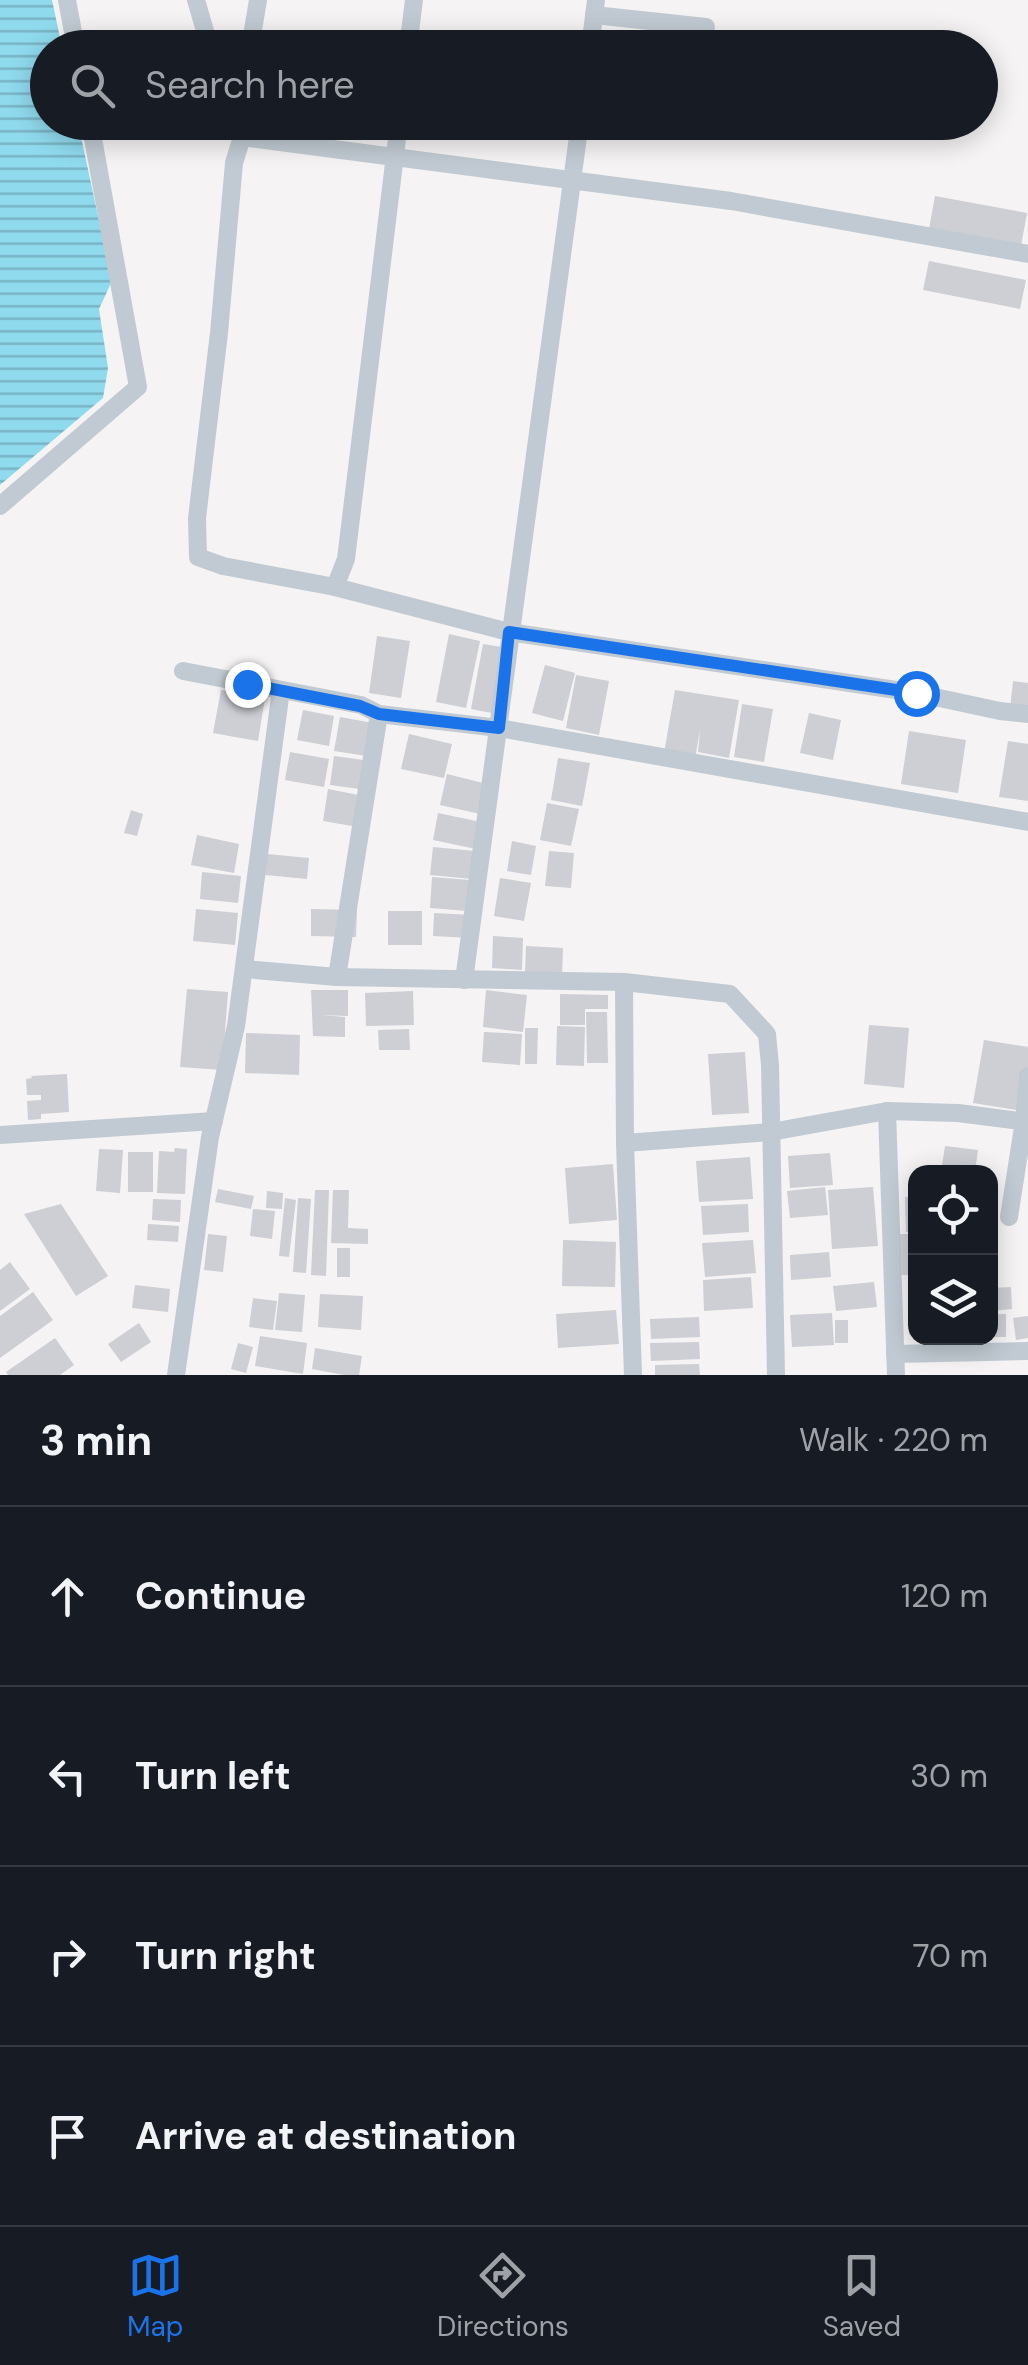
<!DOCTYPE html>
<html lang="en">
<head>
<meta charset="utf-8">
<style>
  :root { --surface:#171b24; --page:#242831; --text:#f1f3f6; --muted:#9ea1a6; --line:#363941; --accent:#1a73e8 }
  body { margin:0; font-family:"DM Sans",sans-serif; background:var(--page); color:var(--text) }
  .controls { position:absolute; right:30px; bottom:30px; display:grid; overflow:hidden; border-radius:20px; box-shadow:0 5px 25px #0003 }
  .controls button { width:90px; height:90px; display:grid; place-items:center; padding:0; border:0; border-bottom:2px solid var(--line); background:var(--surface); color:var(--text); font:50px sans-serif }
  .stop { position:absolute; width:30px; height:30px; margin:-22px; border:8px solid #1a73e8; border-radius:50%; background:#fff }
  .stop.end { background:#1a73e8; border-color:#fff; box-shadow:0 2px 10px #0008 }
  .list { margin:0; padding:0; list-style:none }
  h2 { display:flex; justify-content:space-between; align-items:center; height:130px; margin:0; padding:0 40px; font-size:42px }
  h2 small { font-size:32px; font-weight:400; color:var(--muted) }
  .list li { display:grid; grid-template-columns:65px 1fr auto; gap:30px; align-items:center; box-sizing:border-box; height:180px; padding:0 40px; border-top:2px solid var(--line) }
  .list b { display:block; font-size:38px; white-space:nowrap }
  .list em { font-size:32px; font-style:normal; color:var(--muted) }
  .icon { flex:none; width:55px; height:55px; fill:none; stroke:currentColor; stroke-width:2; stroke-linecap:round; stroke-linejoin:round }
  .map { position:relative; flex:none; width:1028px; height:1375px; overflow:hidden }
  .search { position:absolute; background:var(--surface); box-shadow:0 5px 25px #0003; left:30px; right:30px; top:30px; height:110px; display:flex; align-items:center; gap:25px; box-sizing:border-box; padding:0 35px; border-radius:55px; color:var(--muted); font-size:38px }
  .sheet { height:850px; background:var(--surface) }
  nav { display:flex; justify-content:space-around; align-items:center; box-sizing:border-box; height:140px; border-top:2px solid var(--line); background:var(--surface); font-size:28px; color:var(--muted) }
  nav a { display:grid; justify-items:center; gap:5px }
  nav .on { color:var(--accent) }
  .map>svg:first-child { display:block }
  .water { fill:url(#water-rules) }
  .building { fill:#cdcfd5 }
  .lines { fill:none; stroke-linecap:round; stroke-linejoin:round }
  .street { stroke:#c1cad2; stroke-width:18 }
  .route { stroke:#1a73e8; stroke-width:12 }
</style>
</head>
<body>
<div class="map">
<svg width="1028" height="1375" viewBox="0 0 1028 1375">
  <defs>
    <pattern id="water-rules" width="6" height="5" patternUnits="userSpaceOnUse" patternTransform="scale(2.5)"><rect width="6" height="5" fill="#90daee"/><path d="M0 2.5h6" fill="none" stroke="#78b4c4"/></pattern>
  </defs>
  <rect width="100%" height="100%" fill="#f5f3f3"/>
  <polygon class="water" points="0,0 52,0 62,47 48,48 48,122 78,123 112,281 99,309 108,368 103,398 0,485"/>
  <g class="building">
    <polygon points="935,196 1027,213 1021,246 929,229"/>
    <polygon points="929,261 1026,280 1020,309 923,290"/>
    <polygon points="449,634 480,641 466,708 436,702"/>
    <polygon points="377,636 410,641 401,698 369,693"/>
    <polygon points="483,644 514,649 502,715 471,709"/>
    <polygon points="545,665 575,673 563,721 532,713"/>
    <polygon points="576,675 609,681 599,735 566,728"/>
    <polygon points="1013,681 1028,683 1028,720 1009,717"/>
    <polygon points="221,690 265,698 258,741 213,733"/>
    <polygon points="675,690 739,700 729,758 698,752 700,730 695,759 664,753"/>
    <polygon points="742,704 773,709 764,762 734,757"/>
    <polygon points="303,710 334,716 329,746 297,740"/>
    <polygon points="809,713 841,720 833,760 800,753"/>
    <polygon points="340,717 379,724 373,757 334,751"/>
    <polygon points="909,731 966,740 958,793 901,784"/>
    <polygon points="409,734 452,744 444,778 401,769"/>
    <polygon points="1008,741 1028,744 1028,801 999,797"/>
    <polygon points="290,752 329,759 324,787 285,780"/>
    <polygon points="334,756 371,761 367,790 330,785"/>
    <polygon points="558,758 590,763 582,806 551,800"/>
    <polygon points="447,774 487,784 480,814 440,805"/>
    <polygon points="328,789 369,797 364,828 323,821"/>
    <polygon points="547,803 579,809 571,846 540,840"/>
    <polygon points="131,810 143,814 137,836 124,833"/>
    <polygon points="438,813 481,822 476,849 433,840"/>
    <polygon points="197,835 239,844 234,873 191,865"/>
    <polygon points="512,841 536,846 531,875 507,871"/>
    <polygon points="433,847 475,851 472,879 430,875"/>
    <polygon points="549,851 574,853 571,888 545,886"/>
    <polygon points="267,854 309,858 307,879 265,875"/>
    <polygon points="202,872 241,876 238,903 200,899"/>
    <polygon points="432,877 470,880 468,911 430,908"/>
    <polygon points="500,878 531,883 524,921 494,916"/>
    <polygon points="196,909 238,913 235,945 193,941"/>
    <polygon points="311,909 357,910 356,937 311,936"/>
    <rect x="388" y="911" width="34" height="34"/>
    <polygon points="434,913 472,915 471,938 433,936"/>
    <polygon points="493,936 523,938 522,970 492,968"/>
    <polygon points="526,946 563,948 562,976 525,974"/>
    <polygon points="187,989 228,992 222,1070 180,1067"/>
    <polygon points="311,990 348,990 348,1016 320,1015 345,1017 345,1037 313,1036"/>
    <polygon points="486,990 527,995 523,1032 483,1027"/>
    <polygon points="413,991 414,1025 366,1026 365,993"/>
    <polygon points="560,994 608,995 608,1009 585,1009 585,1025 560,1025"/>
    <polygon points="586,1012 607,1012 608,1063 587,1063"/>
    <polygon points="869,1025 909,1028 904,1088 864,1084"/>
    <polygon points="557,1026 585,1027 584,1066 556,1065"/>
    <polygon points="525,1028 538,1028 537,1064 525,1064"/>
    <polygon points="409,1029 410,1050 379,1050 378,1030"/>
    <polygon points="484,1032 522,1034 520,1065 482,1062"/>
    <polygon points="246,1033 300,1035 299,1075 245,1073"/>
    <polygon points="984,1040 1028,1047 1028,1112 973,1103"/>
    <polygon points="745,1052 749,1113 712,1115 708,1054"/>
    <polygon points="67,1074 69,1112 41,1114 41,1119 28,1120 27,1101 41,1100 41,1095 27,1095 26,1079 32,1078 31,1076"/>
    <polygon points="945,1146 978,1150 975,1172 941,1172"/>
    <polygon points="175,1148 187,1149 185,1194 157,1193 159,1151 174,1152"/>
    <polygon points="99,1149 123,1150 120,1193 96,1191"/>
    <rect x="128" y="1152" width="25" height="40"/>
    <polygon points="830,1153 833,1185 790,1188 788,1156"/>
    <polygon points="750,1157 753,1199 699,1202 696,1161"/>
    <polygon points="613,1164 617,1220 569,1224 565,1168"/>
    <polygon points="825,1187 828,1215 790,1218 787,1191"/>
    <polygon points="873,1187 878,1246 832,1249 828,1190"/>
    <polygon points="218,1189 254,1196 251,1209 215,1202"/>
    <polygon points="315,1190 329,1190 326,1276 311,1275"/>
    <polygon points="333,1190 349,1190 348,1228 368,1229 368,1244 331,1243"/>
    <polygon points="267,1191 283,1193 282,1209 266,1208"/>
    <polygon points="905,1197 916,1197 916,1232 906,1232"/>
    <polygon points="285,1198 296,1200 289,1257 279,1256"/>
    <polygon points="298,1198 311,1199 306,1273 293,1272"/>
    <polygon points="153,1199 181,1200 180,1222 152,1220"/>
    <polygon points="61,1204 108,1276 76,1296 24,1214"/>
    <polygon points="748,1204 749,1232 703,1235 701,1206"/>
    <polygon points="253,1209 275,1211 272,1239 250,1236"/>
    <polygon points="148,1224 179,1226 178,1242 147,1240"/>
    <polygon points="208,1234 227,1236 223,1272 204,1270"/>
    <rect x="900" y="1234" width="16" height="41"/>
    <polygon points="563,1240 616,1242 615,1287 562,1286"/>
    <polygon points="753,1240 756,1273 705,1277 702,1243"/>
    <rect x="337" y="1248" width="13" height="29"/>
    <polygon points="829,1252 831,1277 791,1280 790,1255"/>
    <polygon points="10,1262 30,1289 0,1311 0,1270"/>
    <polygon points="751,1277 753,1308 704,1311 703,1280"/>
    <polygon points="874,1282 877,1307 836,1311 833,1286"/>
    <polygon points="135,1285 170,1289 168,1312 132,1308"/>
    <polygon points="908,1287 916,1287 916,1335 909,1335"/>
    <polygon points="1011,1287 1012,1309 990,1311 990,1288"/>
    <polygon points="33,1292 53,1320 0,1358 0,1316"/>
    <polygon points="279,1293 305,1295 302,1332 275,1330"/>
    <polygon points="320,1294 363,1296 361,1330 318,1327"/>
    <polygon points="253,1298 277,1301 273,1330 249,1327"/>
    <polygon points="616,1310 619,1344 558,1348 556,1314"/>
    <polygon points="832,1313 834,1345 792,1347 790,1315"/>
    <rect x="990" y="1314" width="16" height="23"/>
    <polygon points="1028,1316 1028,1338 1016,1340 1013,1318"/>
    <polygon points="699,1317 700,1337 651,1339 650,1319"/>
    <rect x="835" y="1320" width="13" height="23"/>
    <polygon points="139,1323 151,1342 121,1362 108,1344"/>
    <polygon points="260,1336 307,1343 303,1374 255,1366"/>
    <polygon points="55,1338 74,1365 60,1375 8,1375 6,1372"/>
    <polygon points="699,1342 700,1359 651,1361 650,1343"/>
    <polygon points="238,1343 253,1347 246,1373 231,1369"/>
    <polygon points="315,1348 362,1356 359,1375 344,1375 312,1369"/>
    <polygon points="699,1364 700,1375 655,1375 655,1365"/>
  </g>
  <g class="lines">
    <g class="street">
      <polyline points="67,0 76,48"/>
      <polyline points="196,0 210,48"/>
      <polyline points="594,15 706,27"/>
      <polyline points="250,48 258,0"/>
      <polyline points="408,48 414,0"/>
      <polyline points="590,48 596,0"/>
      <polyline points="239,122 242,137 234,163 219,333 197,518 198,557 223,566 335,587 509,632 916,693 1000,711 1028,714"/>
      <polyline points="242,137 731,201 1028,254"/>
      <polyline points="0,506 138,387 90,122"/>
      <polyline points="335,587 346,559 399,122"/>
      <polyline points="183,671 361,705 379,714 499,728 1028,822"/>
      <polyline points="244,969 337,977 624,982 730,994 767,1034 770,1065 776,1375"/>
      <polyline points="337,977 379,714"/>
      <polyline points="464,980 580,122"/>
      <polyline points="624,982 625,1143 633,1375"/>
      <polyline points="887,1111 896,1375"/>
      <polyline points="0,1135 214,1121"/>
      <polyline points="625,1143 771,1132 887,1111 958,1113 1028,1122"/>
      <polyline points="1009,1217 1024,1121 1028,1076"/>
      <polyline points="895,1354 1028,1351"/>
      <polyline points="176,1375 210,1137 236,1026 281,690"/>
    </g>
  </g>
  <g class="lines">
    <polyline class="route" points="247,684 360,706 379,714 499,728 509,632 916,693"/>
  </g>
</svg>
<div class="controls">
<button><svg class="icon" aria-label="locate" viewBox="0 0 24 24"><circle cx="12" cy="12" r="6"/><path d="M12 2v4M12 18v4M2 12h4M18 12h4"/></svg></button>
<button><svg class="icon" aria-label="layers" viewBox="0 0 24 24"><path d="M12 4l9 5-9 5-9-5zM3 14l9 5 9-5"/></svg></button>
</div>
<div class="stop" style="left:916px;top:693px"></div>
<div class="stop end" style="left:247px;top:684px"></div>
<div class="search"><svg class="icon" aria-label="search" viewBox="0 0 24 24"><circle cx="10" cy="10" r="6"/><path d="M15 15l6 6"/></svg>Search here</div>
</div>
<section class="sheet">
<h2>3 min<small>Walk · 220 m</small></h2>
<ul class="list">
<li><svg class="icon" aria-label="ahead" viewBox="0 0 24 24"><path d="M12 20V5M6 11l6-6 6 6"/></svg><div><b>Continue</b></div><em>120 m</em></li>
<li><svg class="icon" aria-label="left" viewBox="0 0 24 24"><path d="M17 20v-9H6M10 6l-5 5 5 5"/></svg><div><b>Turn left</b></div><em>30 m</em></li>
<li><svg class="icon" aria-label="right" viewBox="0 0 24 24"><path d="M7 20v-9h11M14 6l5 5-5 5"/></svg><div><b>Turn right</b></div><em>70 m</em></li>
<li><svg class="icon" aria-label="arrive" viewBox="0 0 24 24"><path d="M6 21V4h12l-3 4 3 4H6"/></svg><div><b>Arrive at destination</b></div></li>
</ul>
</section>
<nav>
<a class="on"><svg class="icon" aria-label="map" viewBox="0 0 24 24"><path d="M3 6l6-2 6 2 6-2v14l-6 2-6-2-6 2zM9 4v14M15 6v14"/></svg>Map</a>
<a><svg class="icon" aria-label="directions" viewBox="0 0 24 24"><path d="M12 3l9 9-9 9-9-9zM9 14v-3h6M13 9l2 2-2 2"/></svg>Directions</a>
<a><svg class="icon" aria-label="saved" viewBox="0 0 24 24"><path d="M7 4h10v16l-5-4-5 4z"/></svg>Saved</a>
</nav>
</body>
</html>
